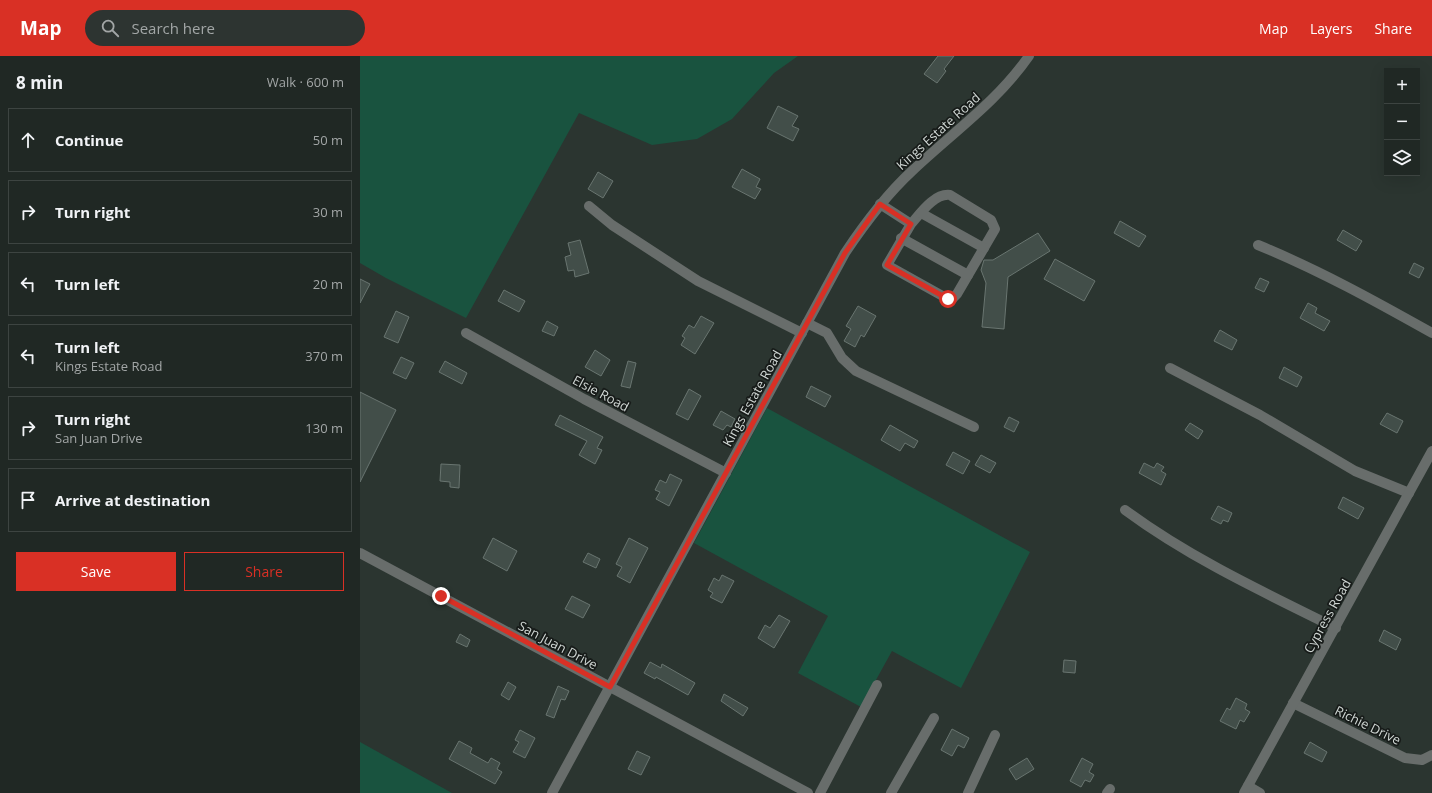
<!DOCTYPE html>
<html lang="en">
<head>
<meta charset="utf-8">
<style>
  :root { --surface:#202824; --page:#2d3431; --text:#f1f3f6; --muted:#a2a6a6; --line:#3d4441; --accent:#d93025 }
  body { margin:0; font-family:"Open Sans",sans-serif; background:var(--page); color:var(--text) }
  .controls { position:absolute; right:12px; top:12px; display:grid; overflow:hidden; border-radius:0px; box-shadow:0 4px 16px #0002 }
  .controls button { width:36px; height:36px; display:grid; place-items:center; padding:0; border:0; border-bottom:1px solid var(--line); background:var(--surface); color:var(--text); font:20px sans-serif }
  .stop { position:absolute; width:12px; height:12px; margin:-9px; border:3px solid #d93025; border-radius:50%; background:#fff }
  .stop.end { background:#d93025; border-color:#fff; box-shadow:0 1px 4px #0008 }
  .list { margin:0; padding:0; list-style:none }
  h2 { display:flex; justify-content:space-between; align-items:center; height:52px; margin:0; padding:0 16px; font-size:17px }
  h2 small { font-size:13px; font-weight:400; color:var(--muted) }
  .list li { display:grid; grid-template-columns:26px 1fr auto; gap:12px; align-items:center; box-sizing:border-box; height:64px; margin:0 8px 8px; padding:0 8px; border:1px solid var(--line); border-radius:0px }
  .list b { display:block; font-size:15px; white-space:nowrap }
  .list p { margin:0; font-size:13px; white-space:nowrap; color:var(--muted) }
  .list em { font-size:13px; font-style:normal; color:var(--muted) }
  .actions { display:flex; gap:8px; padding:12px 16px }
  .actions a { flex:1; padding:9px 0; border:1px solid var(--accent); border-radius:0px; text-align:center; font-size:14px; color:var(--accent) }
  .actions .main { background:var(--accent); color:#fff }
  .icon { flex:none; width:22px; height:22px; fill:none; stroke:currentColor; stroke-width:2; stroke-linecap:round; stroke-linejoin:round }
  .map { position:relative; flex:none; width:1072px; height:737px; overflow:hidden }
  header { display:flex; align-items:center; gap:24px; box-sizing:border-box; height:56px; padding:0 20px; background:var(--accent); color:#fff }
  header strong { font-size:19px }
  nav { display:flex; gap:22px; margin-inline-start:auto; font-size:14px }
  .search { width:280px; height:36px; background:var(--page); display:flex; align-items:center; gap:10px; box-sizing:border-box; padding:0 14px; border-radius:22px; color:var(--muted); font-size:15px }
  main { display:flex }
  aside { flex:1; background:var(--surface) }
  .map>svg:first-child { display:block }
  .green { fill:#19533f }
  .building { fill:#424e49; stroke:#697570 }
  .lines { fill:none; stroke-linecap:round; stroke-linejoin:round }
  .minor { stroke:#686d6b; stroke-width:10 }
  .route { stroke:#d93025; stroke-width:5 }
  .labels { text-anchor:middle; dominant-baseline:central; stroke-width:3.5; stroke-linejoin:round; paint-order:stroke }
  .street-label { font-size:13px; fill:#cfd6d3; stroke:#171b19 }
</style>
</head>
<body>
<header>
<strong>Map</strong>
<div class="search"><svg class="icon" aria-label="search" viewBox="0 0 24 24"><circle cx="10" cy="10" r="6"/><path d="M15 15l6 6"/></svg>Search here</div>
<nav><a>Map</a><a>Layers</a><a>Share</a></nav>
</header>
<main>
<aside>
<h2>8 min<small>Walk · 600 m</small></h2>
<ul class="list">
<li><svg class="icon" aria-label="ahead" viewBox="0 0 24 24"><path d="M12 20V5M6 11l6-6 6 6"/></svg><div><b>Continue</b></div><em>50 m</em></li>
<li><svg class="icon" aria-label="right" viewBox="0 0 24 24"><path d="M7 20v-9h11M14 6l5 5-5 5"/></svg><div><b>Turn right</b></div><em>30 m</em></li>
<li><svg class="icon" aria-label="left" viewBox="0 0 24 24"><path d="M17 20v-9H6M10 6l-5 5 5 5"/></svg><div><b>Turn left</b></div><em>20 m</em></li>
<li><svg class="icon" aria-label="left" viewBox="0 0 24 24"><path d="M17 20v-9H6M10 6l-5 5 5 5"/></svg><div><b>Turn left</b><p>Kings Estate Road</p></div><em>370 m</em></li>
<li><svg class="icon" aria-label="right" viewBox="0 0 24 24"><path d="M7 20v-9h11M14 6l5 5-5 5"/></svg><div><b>Turn right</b><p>San Juan Drive</p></div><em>130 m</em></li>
<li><svg class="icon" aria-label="arrive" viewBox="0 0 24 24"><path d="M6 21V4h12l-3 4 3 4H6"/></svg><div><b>Arrive at destination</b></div></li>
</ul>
<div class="actions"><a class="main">Save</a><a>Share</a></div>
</aside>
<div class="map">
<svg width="1072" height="737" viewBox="0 0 1072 737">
  <rect width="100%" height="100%" fill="#2b3530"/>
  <g class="green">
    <polygon points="0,0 438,0 414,17 372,63 337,83 292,89 219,57 106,262 26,222 0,207"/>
    <polygon points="407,352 670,496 601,632 532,595 501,651 438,617 468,560 334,487"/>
    <polygon points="0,686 92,737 0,737"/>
  </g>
  <g class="building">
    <polygon points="578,0 594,0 584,13 586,15 577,27 564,18"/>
    <polygon points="418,50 438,60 432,70 439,73 433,85 407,72"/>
    <polygon points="382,113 400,123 396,131 401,133 395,143 372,131"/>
    <polygon points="238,116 253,125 243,142 228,133"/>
    <polygon points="760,165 786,180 779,191 754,177"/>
    <polygon points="983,174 1002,185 996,195 977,184"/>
    <polygon points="678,177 690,195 648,221 644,273 622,271 626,227 621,214 624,204 633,204"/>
    <polygon points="220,184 229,217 215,221 214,214 208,215 205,201 211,199 208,187"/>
    <polygon points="695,203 735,225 724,245 684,223"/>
    <polygon points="1054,207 1064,212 1059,222 1049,217"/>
    <polygon points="900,222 909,226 904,236 895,232"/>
    <polygon points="0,223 10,228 0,247"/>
    <polygon points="144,234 165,245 159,256 138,245"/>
    <polygon points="948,247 957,252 955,257 970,265 964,275 940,262"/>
    <polygon points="498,250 516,260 504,281 501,279 495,291 484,285 491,273 486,270"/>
    <polygon points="36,255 49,261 38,287 24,281"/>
    <polygon points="341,260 354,267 335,298 321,289 325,282 322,280 329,269 334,272"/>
    <polygon points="187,265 198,271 194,280 182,275"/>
    <polygon points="860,274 877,284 872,294 854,285"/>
    <polygon points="235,294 250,304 241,320 225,311"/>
    <polygon points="41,301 54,307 46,323 33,317"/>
    <polygon points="85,305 107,317 102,328 79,316"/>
    <polygon points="268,305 276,307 270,332 261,330"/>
    <polygon points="924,311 942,321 937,331 919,322"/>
    <polygon points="451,330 471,340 465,351 446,341"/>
    <polygon points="329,333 341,340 328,364 316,358"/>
    <polygon points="0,336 36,354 0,426"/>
    <polygon points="361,355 375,363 371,371 367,369 363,374 353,369"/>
    <polygon points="1027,357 1043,365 1037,377 1020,368"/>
    <polygon points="200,359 243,381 237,392 242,394 235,408 219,399 227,385 195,369"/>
    <polygon points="649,361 659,366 654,376 644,371"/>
    <polygon points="830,367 843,375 838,383 825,374"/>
    <polygon points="530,369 558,385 554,392 545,387 540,395 521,384"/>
    <polygon points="593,396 610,405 603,418 586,409"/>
    <polygon points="621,399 636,407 630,417 615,409"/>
    <polygon points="784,407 794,412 797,407 804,411 801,415 806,418 801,429 779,417"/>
    <polygon points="81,408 100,409 99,432 90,431 90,426 80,425"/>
    <polygon points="310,418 322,424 309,450 296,443 300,436 295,434 300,424 306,427"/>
    <polygon points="983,441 1004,452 998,463 978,452"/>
    <polygon points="858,450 872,457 868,466 863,464 861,468 851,463"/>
    <polygon points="133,482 157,495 147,515 123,502"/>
    <polygon points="269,482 288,492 270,527 257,520 262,511 256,508"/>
    <polygon points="228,497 240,503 236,512 223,506"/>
    <polygon points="362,519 374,525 362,547 350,541 353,537 348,534 354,522 359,525"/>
    <polygon points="212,540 230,549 223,562 205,553"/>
    <polygon points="419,559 430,565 414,592 398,582 405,569 410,572"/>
    <polygon points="1024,574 1041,583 1036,594 1019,585"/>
    <polygon points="100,578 110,584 107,591 96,586"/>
    <polygon points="704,604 716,605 715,617 703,616"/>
    <polygon points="290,606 301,612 302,608 335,627 328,639 296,621 295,623 284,617"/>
    <polygon points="148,626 156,631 149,644 141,639"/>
    <polygon points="198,630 209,635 205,644 201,643 194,662 186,659"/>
    <polygon points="364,638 388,652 383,660 361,645"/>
    <polygon points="876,642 887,648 885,653 890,656 884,666 880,664 876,673 860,665 867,652 870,654"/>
    <polygon points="592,673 609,682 604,692 598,689 592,700 581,694"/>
    <polygon points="160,674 175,682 165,702 153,696 159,686 155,684"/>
    <polygon points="99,685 112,692 110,697 128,707 131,702 140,707 137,713 142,716 135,728 89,703"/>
    <polygon points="950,686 967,696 962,706 944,697"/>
    <polygon points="277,695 290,701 281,719 268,713"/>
    <polygon points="667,702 674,713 656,724 649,713"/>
    <polygon points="722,702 733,708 729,716 734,719 730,726 725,724 721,731 710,725"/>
  </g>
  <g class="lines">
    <g class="minor">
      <path d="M520,148L551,168L527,209L588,243L593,242L597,238L635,173L631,164L590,139C574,137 560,158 551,168"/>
      <polyline points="229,150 252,169 338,225 442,277"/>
      <polyline points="561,157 624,192"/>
      <polyline points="541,182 608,219"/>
      <path d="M898,189C959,214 1015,245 1072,277"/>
      <polyline points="447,267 467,277 482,302 496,315 614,371"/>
      <polyline points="106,277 224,343 366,417"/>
      <polyline points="810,312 900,359 995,415 1049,437"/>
      <path d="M765,454C830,502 903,536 976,572"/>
      <polyline points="0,497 448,737"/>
      <polyline points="933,647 1045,702 1062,704 1072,699"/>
      <polyline points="888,730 900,737"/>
      <path d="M192,737L485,197C505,167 526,139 552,115C592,77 637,46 669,0"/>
      <polyline points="460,737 517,629"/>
      <polyline points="531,737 574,662"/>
      <polyline points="608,737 635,679"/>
      <polyline points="747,737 750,733"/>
      <polyline points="884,737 1072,395"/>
    </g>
  </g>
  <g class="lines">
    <polyline class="route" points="81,540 250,631 485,197 520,148 551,168 527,209 588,243"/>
  </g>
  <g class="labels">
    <g class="street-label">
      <text transform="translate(578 75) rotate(-42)">Kings Estate Road</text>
      <text transform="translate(241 337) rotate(28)">Elsie Road</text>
      <text transform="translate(392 342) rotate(-61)">Kings Estate Road</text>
      <text transform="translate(967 560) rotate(-61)">Cypress Road</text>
      <text transform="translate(198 589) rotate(28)">San Juan Drive</text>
      <text transform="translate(1008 669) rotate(26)">Richie Drive</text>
    </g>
  </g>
</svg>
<div class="controls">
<button>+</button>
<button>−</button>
<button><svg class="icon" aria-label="layers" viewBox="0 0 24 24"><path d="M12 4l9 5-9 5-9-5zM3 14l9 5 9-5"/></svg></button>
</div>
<div class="stop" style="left:588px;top:243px"></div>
<div class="stop end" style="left:81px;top:540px"></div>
</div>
</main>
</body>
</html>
